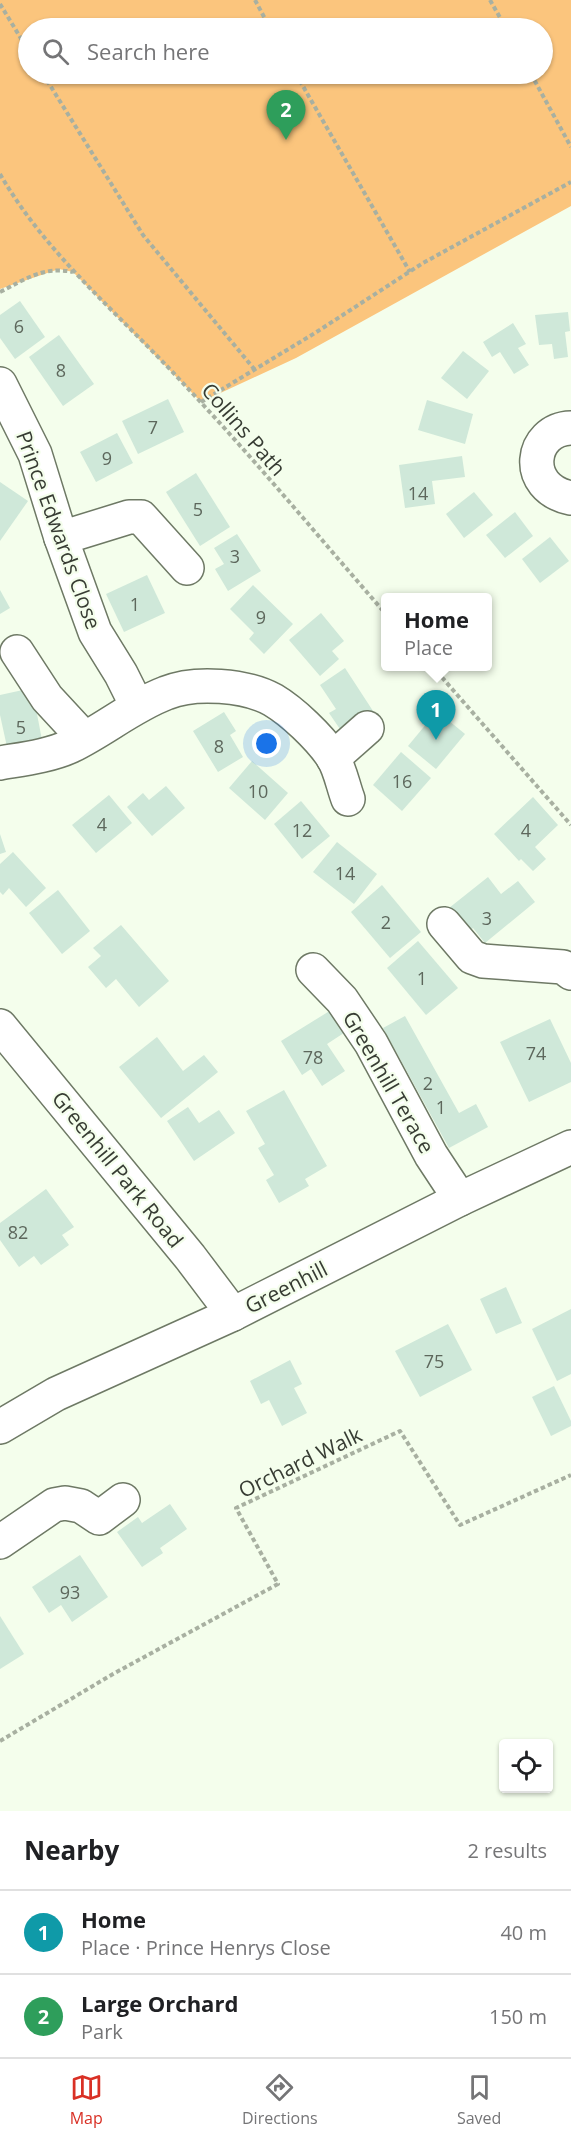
<!DOCTYPE html>
<html lang="en">
<head>
<meta charset="utf-8">
<style>
  :root { --surface:#fff; --page:#f2f2f2; --text:#202124; --muted:#757577; --line:#e0e0e0; --accent:#d93025 }
  body { margin:0; font-family:"Open Sans",sans-serif; background:var(--page); color:var(--text) }
  .controls { position:absolute; right:18px; bottom:18px; display:grid; overflow:hidden; border-radius:6px; box-shadow:0 2px 4px #0004 }
  .controls button { width:54px; height:54px; display:grid; place-items:center; padding:0; border:0; border-bottom:2px solid var(--line); background:var(--surface); color:var(--text); font:30px sans-serif }
  .you { position:absolute; left:267px; top:744px; width:21px; height:21px; margin:-15px; border:4px solid #fff; border-radius:50%; background:#1a73e8; box-shadow:0 0 0 9px #1a73e833 }
  .badge { display:grid; place-items:center; width:39px; height:39px; border-radius:50%; background:var(--accent); color:#fff; font-size:20px; font-weight:700 }
  .pin { position:absolute; translate:-50% -50px; filter:drop-shadow(0 2px 3px #0008) }
  .pin::after { content:''; position:absolute; top:32px; width:21px; height:18px; background:inherit; clip-path:polygon(0 0,100% 0,50% 100%) }
  .popup { position:absolute; left:381px; top:593px; width:111px; height:78px; box-sizing:border-box; display:grid; place-content:center; border-radius:6px; background:var(--surface); filter:drop-shadow(0 2px 4px #0005); font-size:20px; white-space:nowrap; color:var(--muted) }
  .popup b { font-size:22px; color:var(--text) }
  .popup::after { content:''; position:absolute; left:50%; top:100%; margin-left:-12px; border:12px solid transparent; border-top-color:var(--surface) }
  .list { margin:0; padding:0; list-style:none }
  h2 { display:flex; justify-content:space-between; align-items:center; height:78px; margin:0; padding:0 24px; font-size:26px }
  h2 small { font-size:20px; font-weight:400; color:var(--muted) }
  .list li { display:grid; grid-template-columns:39px 1fr auto; gap:18px; align-items:center; box-sizing:border-box; height:84px; padding:0 24px; border-top:2px solid var(--line) }
  .list b { display:block; font-size:22px; white-space:nowrap }
  .list p { margin:0; font-size:20px; white-space:nowrap; color:var(--muted) }
  .list em { font-size:20px; font-style:normal; color:var(--muted) }
  .icon { flex:none; width:33px; height:33px; fill:none; stroke:currentColor; stroke-width:2; stroke-linecap:round; stroke-linejoin:round }
  .map { position:relative; flex:none; width:571px; height:1811px; overflow:hidden }
  .search { position:absolute; background:var(--surface); box-shadow:0 2px 4px #0004; left:18px; right:18px; top:18px; height:66px; display:flex; align-items:center; gap:15px; box-sizing:border-box; padding:0 21px; border-radius:33px; color:var(--muted); font-size:22px }
  .sheet { height:246px; background:var(--surface) }
  nav { display:flex; justify-content:space-around; align-items:center; box-sizing:border-box; height:84px; border-top:2px solid var(--line); background:var(--surface); font-size:16px; color:var(--muted) }
  nav a { display:grid; justify-items:center; gap:3px }
  nav .on { color:var(--accent) }
  .map>svg:first-child { display:block }
  .green { fill:#fbc57d; fill-rule:evenodd }
  .building { fill:#cfe8d9 }
  .lines { fill:none; stroke-linecap:round; stroke-linejoin:round }
  .minor-casing { stroke:#6e7965; stroke-width:36 }
  .major-casing { stroke:#6e7965; stroke-width:36 }
  .path { stroke:#a8b0a1; stroke-width:4; stroke-dasharray:4.5 3; stroke-linecap:butt }
  .minor { stroke:#fff; stroke-width:33 }
  .major { stroke:#fff; stroke-width:33 }
  .labels { text-anchor:middle; dominant-baseline:central; stroke-width:4.5; stroke-linejoin:round; paint-order:stroke }
  .number-label { font-size:18px; fill:#5d675c }
  .street-label { font-size:21px; fill:#373c33; stroke:#f4feec }
</style>
</head>
<body>
<div class="map">
<svg width="571" height="1811" viewBox="0 0 571 1811">
  <rect width="100%" height="100%" fill="#f4feec"/>
  <path class="green" d="M0,0H571V206L296,358L201,402L73,272L59,269L0,289ZM28,28H542V74H28Z"/>
  <g class="building">
    <polygon points="20,301 45,337 15,359 0,338 0,315"/>
    <polygon points="568,312 570,331 565,332 568,357 554,359 552,344 539,345 535,315"/>
    <polygon points="513,323 526,344 518,348 529,365 514,374 500,352 492,357 483,342"/>
    <polygon points="59,335 94,384 63,406 29,357"/>
    <polygon points="463,351 489,371 467,399 441,378"/>
    <polygon points="168,399 184,432 138,454 122,421"/>
    <polygon points="427,400 473,414 465,444 418,430"/>
    <polygon points="117,433 133,463 96,482 80,452"/>
    <polygon points="462,456 465,477 432,481 435,504 405,508 399,465"/>
    <polygon points="196,473 230,527 200,546 166,492"/>
    <polygon points="0,482 28,501 0,541"/>
    <polygon points="474,492 493,515 464,538 446,514"/>
    <polygon points="515,512 533,536 505,558 486,535"/>
    <polygon points="237,534 261,571 228,591 215,569 224,564 214,548"/>
    <polygon points="550,537 569,561 540,583 522,559"/>
    <polygon points="147,575 165,613 124,632 106,594"/>
    <polygon points="253,585 293,624 264,654 249,639 254,633 230,609"/>
    <polygon points="0,590 10,608 0,614"/>
    <polygon points="321,613 344,641 332,651 339,659 320,676 289,640"/>
    <polygon points="345,668 373,711 342,732 329,713 336,709 320,685"/>
    <polygon points="32,688 42,740 7,747 0,715 0,695"/>
    <polygon points="437,711 465,734 436,769 408,746"/>
    <polygon points="224,712 236,731 230,735 243,757 218,772 193,731"/>
    <polygon points="401,752 431,778 402,811 373,785"/>
    <polygon points="252,761 288,793 265,820 229,788"/>
    <polygon points="166,786 185,808 152,836 127,807 143,793 149,800"/>
    <polygon points="109,795 132,823 96,853 72,825"/>
    <polygon points="533,797 558,825 535,847 546,859 533,871 521,859 519,861 494,834"/>
    <polygon points="301,801 330,836 302,859 274,824"/>
    <polygon points="0,834 6,852 0,854"/>
    <polygon points="337,842 377,874 354,904 313,872"/>
    <polygon points="13,852 46,888 26,907 9,888 3,895 0,892 0,864"/>
    <polygon points="488,877 501,894 518,881 535,902 485,943 473,928 469,931 449,908"/>
    <polygon points="382,885 421,932 390,958 351,912"/>
    <polygon points="58,890 90,931 62,954 29,913"/>
    <polygon points="121,925 169,981 139,1007 116,979 106,988 88,967 101,956 93,948"/>
    <polygon points="418,941 458,988 426,1015 387,968"/>
    <polygon points="336,1007 350,1029 327,1044 345,1071 322,1086 311,1069 302,1075 281,1041"/>
    <polygon points="405,1016 459,1113 476,1104 488,1127 449,1148 383,1028"/>
    <polygon points="550,1019 571,1063 571,1082 529,1102 500,1042"/>
    <polygon points="157,1037 183,1071 204,1055 218,1072 161,1118 119,1067"/>
    <polygon points="284,1090 327,1166 305,1179 309,1186 279,1203 266,1180 274,1175 258,1148 265,1144 246,1111"/>
    <polygon points="188,1107 199,1123 219,1110 235,1133 194,1161 167,1121"/>
    <polygon points="46,1189 74,1227 62,1235 69,1245 41,1265 34,1256 19,1267 0,1240 0,1223"/>
    <polygon points="506,1287 522,1323 496,1334 480,1299"/>
    <polygon points="571,1309 571,1374 557,1381 532,1329"/>
    <polygon points="448,1324 472,1370 420,1397 395,1351"/>
    <polygon points="290,1360 302,1384 294,1388 307,1413 282,1426 269,1400 261,1404 250,1381"/>
    <polygon points="554,1386 571,1421 571,1426 551,1436 532,1397"/>
    <polygon points="170,1504 187,1529 160,1548 163,1553 142,1567 117,1532 138,1517 142,1523"/>
    <polygon points="80,1555 108,1597 72,1622 61,1605 49,1613 32,1587"/>
    <polygon points="0,1616 24,1654 0,1669"/>
  </g>
  <g class="lines">
    <defs>
      <g id="minor">
        <polyline points="0,384 35,454 61,538 95,632 121,674 137,706"/>
        <path d="M571,428C530,429 521,488 571,498"/>
        <polyline points="61,538 129,517 141,517 187,568"/>
        <polyline points="17,652 47,698 84,738"/>
        <polyline points="333,758 367,728"/>
        <path d="M0,763C23,759 49,756 71,746C104,730 132,706 166,693C195,681 246,685 273,700C293,712 319,737 332,756C340,768 343,786 348,799"/>
        <polyline points="444,924 472,957 483,961 563,967 571,973"/>
        <polyline points="313,970 342,1000 371,1043 431,1155 460,1199"/>
        <polyline points="0,1026 190,1257 233,1314"/>
        <polyline points="0,1542 54,1505 65,1503 81,1506 99,1518 123,1500"/>
      </g>
      <polyline id="major" points="0,1427 56,1394 233,1314 460,1199 571,1147"/>
    </defs>
    <use href="#minor" class="minor-casing"/>
    <use href="#major" class="major-casing"/>
    <g class="path">
      <polyline points="255,0 270,28"/>
      <polyline points="490,0 506,28"/>
      <polyline points="0,4 28,50"/>
      <polyline points="43,74 143,235 255,370"/>
      <polyline points="296,74 410,272"/>
      <polyline points="531,74 571,147"/>
      <path d="M0,174C46,254 118,313 180,380C251,455 317,535 385,613"/>
      <path d="M0,292C26,279 43,266 73,272"/>
      <polyline points="201,402 315,333 423,263 571,182"/>
      <polyline points="432,666 571,825"/>
      <polyline points="0,1741 113,1674 278,1584 236,1508 400,1431 460,1525 571,1475"/>
    </g>
    <use href="#minor" class="minor"/>
    <use href="#major" class="major"/>
  </g>
  <g class="labels">
    <g class="number-label">
      <text x="19" y="326">6</text>
      <text x="61" y="370">8</text>
      <text x="153" y="427">7</text>
      <text x="107" y="458">9</text>
      <text x="418" y="493">14</text>
      <text x="198" y="509">5</text>
      <text x="235" y="556">3</text>
      <text x="135" y="604">1</text>
      <text x="261" y="617">9</text>
      <text x="21" y="727">5</text>
      <text x="219" y="746">8</text>
      <text x="402" y="781">16</text>
      <text x="258" y="791">10</text>
      <text x="102" y="824">4</text>
      <text x="302" y="830">12</text>
      <text x="526" y="830">4</text>
      <text x="345" y="873">14</text>
      <text x="487" y="918">3</text>
      <text x="386" y="922">2</text>
      <text x="422" y="978">1</text>
      <text x="536" y="1053">74</text>
      <text x="313" y="1057">78</text>
      <text x="428" y="1083">2</text>
      <text x="441" y="1107">1</text>
      <text x="18" y="1232">82</text>
      <text x="434" y="1361">75</text>
      <text x="70" y="1592">93</text>
    </g>
    <g class="street-label">
      <text transform="translate(244 429) rotate(49)">Collins Path</text>
      <text transform="translate(59 530) rotate(70)">Prince Edwards Close</text>
      <text transform="translate(389 1082) rotate(60)">Greenhill Terace</text>
      <text transform="translate(118 1169) rotate(51)">Greenhill Park Road</text>
      <text transform="translate(286 1287) rotate(-27)">Greenhill</text>
      <text transform="translate(300 1462) rotate(-26)">Orchard Walk</text>
    </g>
  </g>
</svg>
<div class="controls">
<button><svg class="icon" aria-label="locate" viewBox="0 0 24 24"><circle cx="12" cy="12" r="6"/><path d="M12 2v4M12 18v4M2 12h4M18 12h4"/></svg></button>
</div>
<div class="you"></div>
<div class="pin badge" style="left:436px;top:740px;background:#0f9aa8">1</div>
<div class="popup"><b>Home</b>Place</div>
<div class="pin badge" style="left:286px;top:140px;background:#2e9e5b">2</div>
<div class="search"><svg class="icon" aria-label="search" viewBox="0 0 24 24"><circle cx="10" cy="10" r="6"/><path d="M15 15l6 6"/></svg>Search here</div>
</div>
<section class="sheet">
<h2>Nearby<small>2 results</small></h2>
<ul class="list">
<li><span class="badge" style="background:#0f9aa8">1</span><div><b>Home</b><p>Place · Prince Henrys Close</p></div><em>40 m</em></li>
<li><span class="badge" style="background:#2e9e5b">2</span><div><b>Large Orchard</b><p>Park</p></div><em>150 m</em></li>
</ul>
</section>
<nav>
<a class="on"><svg class="icon" aria-label="map" viewBox="0 0 24 24"><path d="M3 6l6-2 6 2 6-2v14l-6 2-6-2-6 2zM9 4v14M15 6v14"/></svg>Map</a>
<a><svg class="icon" aria-label="directions" viewBox="0 0 24 24"><path d="M12 3l9 9-9 9-9-9zM9 14v-3h6M13 9l2 2-2 2"/></svg>Directions</a>
<a><svg class="icon" aria-label="saved" viewBox="0 0 24 24"><path d="M7 4h10v16l-5-4-5 4z"/></svg>Saved</a>
</nav>
</body>
</html>
